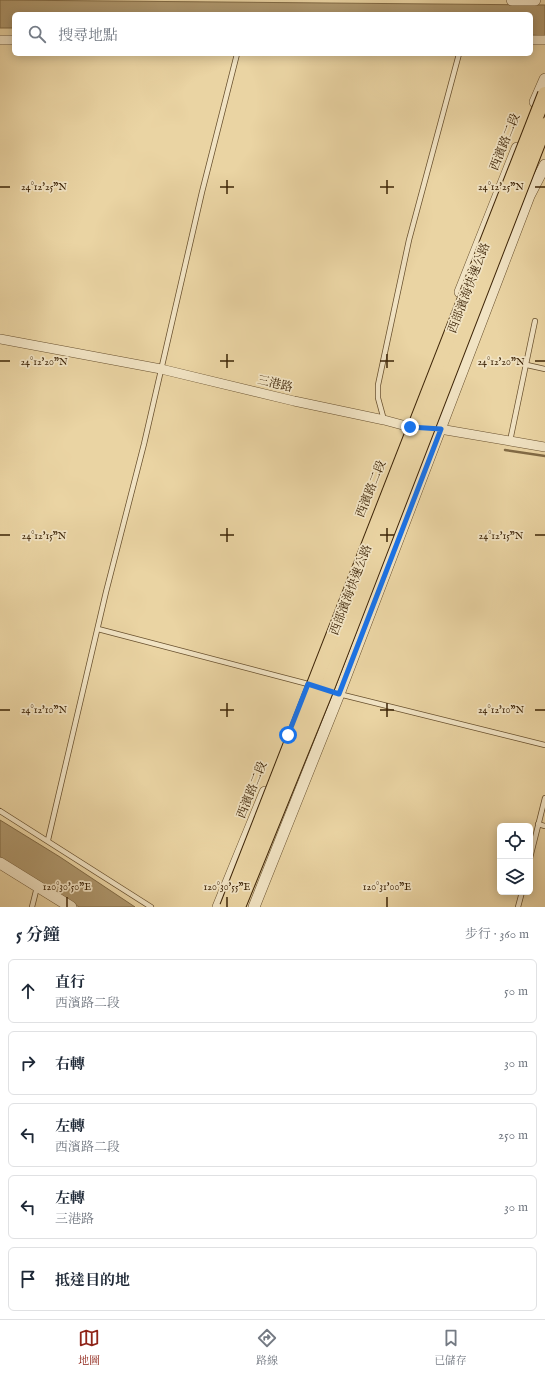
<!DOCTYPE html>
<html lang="zh-TW">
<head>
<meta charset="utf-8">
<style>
  :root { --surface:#fff; --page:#f2f2f3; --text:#1f2937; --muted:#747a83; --line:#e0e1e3; --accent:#8f2418 }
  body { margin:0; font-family:"IM FELL English","Noto Serif TC",serif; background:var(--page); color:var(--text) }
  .controls { position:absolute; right:12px; bottom:12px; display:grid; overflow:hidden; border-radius:6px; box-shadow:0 2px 10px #0003 }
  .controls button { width:36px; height:36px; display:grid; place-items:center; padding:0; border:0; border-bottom:1px solid var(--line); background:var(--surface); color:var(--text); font:20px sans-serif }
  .stop { position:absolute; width:12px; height:12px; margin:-9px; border:3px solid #1a73e8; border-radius:50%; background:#fff }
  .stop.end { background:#1a73e8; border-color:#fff; box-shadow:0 1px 4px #0008 }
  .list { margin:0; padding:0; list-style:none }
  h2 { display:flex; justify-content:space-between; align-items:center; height:52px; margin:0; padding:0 16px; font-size:17px }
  h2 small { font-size:13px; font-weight:400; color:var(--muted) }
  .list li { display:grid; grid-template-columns:26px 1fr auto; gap:12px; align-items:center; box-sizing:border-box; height:64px; margin:0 8px 8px; padding:0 8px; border:1px solid var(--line); border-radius:6px }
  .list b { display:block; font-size:15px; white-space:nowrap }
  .list p { margin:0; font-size:13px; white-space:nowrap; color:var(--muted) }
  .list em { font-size:13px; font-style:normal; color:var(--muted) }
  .icon { flex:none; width:22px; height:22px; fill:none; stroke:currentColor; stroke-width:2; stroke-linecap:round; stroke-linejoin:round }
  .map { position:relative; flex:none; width:545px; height:907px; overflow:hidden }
  .search { position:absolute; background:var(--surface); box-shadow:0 2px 10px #0003; left:12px; right:12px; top:12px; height:44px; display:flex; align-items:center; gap:10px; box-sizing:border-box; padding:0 14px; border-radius:6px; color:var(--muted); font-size:15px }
  .sheet { height:412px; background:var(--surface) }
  nav { display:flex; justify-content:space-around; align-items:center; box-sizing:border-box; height:56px; border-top:1px solid var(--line); background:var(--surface); font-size:11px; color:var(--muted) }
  nav a { display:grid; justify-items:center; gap:2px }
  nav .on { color:var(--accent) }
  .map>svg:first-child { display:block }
  .water { fill:#af986e; stroke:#816a45 }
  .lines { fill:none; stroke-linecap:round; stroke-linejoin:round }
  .stream { stroke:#816a45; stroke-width:2.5 }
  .service-casing { stroke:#68502e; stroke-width:6 }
  .minor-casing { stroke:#68502e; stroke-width:10 }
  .tertiary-casing { stroke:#68502e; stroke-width:12 }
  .service { stroke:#f1e3c3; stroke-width:4.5 }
  .minor { stroke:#f1e3c3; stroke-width:9 }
  .tertiary { stroke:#f1e3c3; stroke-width:11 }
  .trunk-bridge-casing { stroke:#3d2407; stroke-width:16; stroke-linecap:butt }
  .trunk-bridge { stroke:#ead4a3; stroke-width:14 }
  .route { stroke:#1a73e8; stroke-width:5 }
  .ticks { fill:none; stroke:#3d2407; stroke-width:1.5 }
  .labels { text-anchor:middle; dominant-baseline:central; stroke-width:3.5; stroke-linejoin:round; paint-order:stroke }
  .street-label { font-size:12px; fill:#3d2407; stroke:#f1e3c3 }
  .ticks-label { font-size:10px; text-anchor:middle; fill:#3d2407; stroke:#f1e3c3; stroke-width:3.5; stroke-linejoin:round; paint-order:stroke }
</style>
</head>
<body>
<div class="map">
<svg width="545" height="907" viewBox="0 0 545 907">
  <rect width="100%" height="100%" fill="#ead4a3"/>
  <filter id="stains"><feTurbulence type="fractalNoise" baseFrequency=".005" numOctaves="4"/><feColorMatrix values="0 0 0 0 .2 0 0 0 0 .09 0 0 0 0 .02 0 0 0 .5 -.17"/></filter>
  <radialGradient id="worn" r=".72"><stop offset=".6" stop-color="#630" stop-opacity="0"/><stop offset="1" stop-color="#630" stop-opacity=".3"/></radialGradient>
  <g class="water">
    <polygon points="0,0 545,5 545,36 531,35 531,14 14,14 14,28 0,28"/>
    <polygon points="0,820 60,857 135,907 79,907 0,857"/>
  </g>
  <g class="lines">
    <polyline class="stream" points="505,450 545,456"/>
    <defs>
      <g id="service">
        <polyline points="527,365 545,369"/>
        <polyline points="384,420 378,398 378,385 409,240 459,54"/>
        <polyline points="510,441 535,321"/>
        <polyline points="98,629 308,684"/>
        <polyline points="339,694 545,745"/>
        <polyline points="0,811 151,907"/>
        <polyline points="538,824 545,826"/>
        <polyline points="48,840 106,592 144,444 202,192 237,54"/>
        <polyline points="530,858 545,798"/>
        <polyline points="32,907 37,887"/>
        <polyline points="518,907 522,892"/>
      </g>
      <g id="minor">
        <polyline points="0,40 14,40"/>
        <polyline points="531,40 545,40"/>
        <polyline points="0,339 161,369 294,401 384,420 410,427 419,428"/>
        <polyline points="434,428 545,447"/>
      </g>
      <g id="tertiary">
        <polyline points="512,0 535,0"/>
        <polyline points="535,102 545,79"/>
        <polyline points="460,292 517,148"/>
        <polyline points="0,863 71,907"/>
        <polyline points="218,907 265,792"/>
        <polyline points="254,907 339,694 529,196 545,165"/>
      </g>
    </defs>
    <use href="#service" class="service-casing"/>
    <use href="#minor" class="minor-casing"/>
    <use href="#tertiary" class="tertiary-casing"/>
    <use href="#service" class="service"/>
    <use href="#minor" class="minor"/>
    <use href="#tertiary" class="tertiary"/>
    <defs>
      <g id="trunk-bridge">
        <polyline points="227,907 545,94"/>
        <polyline points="238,907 327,688 545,125"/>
      </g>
    </defs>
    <use href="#trunk-bridge" class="trunk-bridge-casing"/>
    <use href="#trunk-bridge" class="trunk-bridge"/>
  </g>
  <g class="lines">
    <polyline class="route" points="288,735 308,684 339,694 441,429 410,427"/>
  </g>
  <path class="ticks" d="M227,180V194M387,180V194M0,187H10M220,187H234M380,187H394M535,187H545M227,354V368M387,354V368M0,361H10M220,361H234M380,361H394M535,361H545M227,528V542M387,528V542M0,535H10M220,535H234M380,535H394M535,535H545M227,703V717M387,703V717M0,710H10M220,710H234M380,710H394M535,710H545M67,897V907M227,897V907M387,897V907"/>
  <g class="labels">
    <g class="street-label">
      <text transform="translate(505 142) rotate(-68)">西濱路二段</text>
      <text transform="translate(469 288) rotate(-69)">西部濱海快速公路</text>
      <text transform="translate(275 384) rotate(13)">三港路</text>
      <text transform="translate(371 489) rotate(-68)">西濱路二段</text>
      <text transform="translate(351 590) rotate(-69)">西部濱海快速公路</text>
      <text transform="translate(252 790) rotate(-68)">西濱路二段</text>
    </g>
  </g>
  <g class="ticks-label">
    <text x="44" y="190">24°12'25"N</text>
    <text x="501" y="190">24°12'25"N</text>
    <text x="44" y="365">24°12'20"N</text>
    <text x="501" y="365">24°12'20"N</text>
    <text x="44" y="539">24°12'15"N</text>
    <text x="501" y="539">24°12'15"N</text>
    <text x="44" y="713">24°12'10"N</text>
    <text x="501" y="713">24°12'10"N</text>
    <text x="67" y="890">120°30'50"E</text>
    <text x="227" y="890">120°30'55"E</text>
    <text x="387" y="890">120°31'00"E</text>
  </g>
  <rect width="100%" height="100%" filter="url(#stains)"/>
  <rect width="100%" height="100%" fill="url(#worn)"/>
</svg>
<div class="controls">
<button><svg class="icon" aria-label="locate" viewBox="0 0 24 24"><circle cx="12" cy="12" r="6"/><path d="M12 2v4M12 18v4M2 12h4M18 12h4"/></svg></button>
<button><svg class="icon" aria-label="layers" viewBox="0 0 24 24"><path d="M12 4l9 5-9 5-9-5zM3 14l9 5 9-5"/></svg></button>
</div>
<div class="stop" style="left:288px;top:735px"></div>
<div class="stop end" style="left:410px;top:427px"></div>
<div class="search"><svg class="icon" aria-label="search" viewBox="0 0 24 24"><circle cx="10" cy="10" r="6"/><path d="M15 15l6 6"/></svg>搜尋地點</div>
</div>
<section class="sheet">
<h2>5 分鐘<small>步行 · 360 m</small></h2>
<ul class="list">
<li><svg class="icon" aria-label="ahead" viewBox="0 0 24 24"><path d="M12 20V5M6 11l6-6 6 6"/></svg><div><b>直行</b><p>西濱路二段</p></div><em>50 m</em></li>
<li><svg class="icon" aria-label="right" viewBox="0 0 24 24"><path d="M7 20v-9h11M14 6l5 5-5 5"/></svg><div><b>右轉</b></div><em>30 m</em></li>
<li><svg class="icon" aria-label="left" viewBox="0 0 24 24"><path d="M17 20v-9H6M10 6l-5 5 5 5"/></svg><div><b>左轉</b><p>西濱路二段</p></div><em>250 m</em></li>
<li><svg class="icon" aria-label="left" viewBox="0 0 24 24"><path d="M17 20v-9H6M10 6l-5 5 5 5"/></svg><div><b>左轉</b><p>三港路</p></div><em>30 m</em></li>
<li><svg class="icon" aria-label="arrive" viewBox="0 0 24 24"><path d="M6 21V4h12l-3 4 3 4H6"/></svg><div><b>抵達目的地</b></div></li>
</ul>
</section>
<nav>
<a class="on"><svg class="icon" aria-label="map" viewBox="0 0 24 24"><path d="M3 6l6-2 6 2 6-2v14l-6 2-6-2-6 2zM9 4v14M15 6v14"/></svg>地圖</a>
<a><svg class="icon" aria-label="directions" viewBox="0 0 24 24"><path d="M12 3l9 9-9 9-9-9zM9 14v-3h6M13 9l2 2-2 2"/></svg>路線</a>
<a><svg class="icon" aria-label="saved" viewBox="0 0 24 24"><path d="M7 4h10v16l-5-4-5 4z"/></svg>已儲存</a>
</nav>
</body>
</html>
